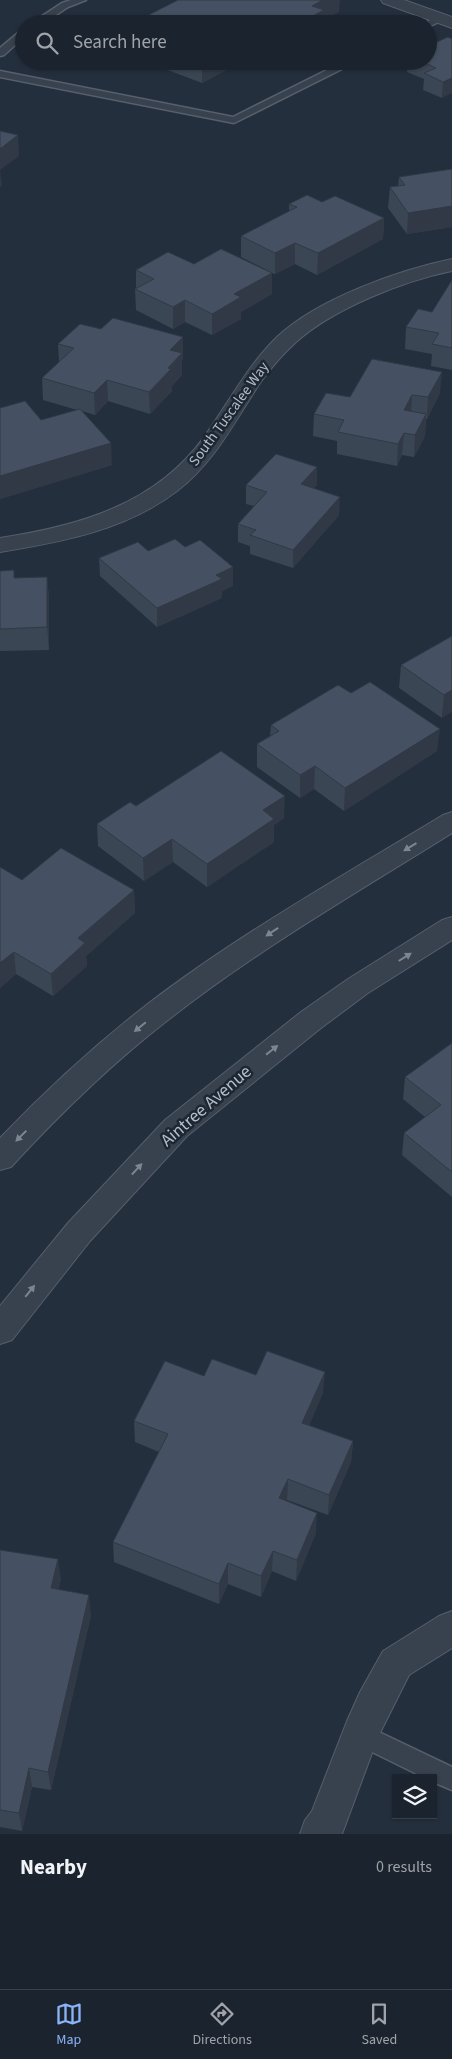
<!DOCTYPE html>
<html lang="en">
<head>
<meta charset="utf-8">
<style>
  :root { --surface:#1b232e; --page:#242b36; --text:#f1f3f6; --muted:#a0a4aa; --line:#39404a; --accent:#8ab4f8 }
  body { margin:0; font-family:"Source Sans 3",sans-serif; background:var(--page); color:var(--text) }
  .controls { position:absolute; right:15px; bottom:15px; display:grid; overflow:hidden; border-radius:0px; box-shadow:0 1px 4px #0004 }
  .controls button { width:45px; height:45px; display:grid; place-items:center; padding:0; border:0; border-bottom:1px solid var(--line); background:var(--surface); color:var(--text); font:25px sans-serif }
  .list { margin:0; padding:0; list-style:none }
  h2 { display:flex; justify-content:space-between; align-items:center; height:65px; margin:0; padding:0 20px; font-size:21px }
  h2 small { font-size:16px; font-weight:400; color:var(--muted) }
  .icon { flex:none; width:28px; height:28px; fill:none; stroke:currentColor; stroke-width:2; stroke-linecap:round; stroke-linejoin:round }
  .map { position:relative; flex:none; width:452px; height:1834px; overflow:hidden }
  .search { position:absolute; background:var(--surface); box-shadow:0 1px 4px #0004; left:15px; right:15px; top:15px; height:55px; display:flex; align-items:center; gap:12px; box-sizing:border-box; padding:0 18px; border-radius:28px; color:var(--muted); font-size:19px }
  .sheet { height:155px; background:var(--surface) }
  nav { display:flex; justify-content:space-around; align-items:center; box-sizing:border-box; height:70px; border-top:1px solid var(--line); background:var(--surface); font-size:14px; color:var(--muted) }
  nav a { display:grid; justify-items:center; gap:2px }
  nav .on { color:var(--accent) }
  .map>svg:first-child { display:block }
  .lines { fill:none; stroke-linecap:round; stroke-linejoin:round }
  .lane-casing { stroke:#565f6c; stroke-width:3 }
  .street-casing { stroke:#565f6c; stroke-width:2 }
  .lane { fill:#38414e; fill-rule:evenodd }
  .street { fill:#38414e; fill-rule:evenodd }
  .wall { fill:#3b4654 }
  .shaded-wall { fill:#303945 }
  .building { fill:#455162; stroke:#303945 }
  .oneway { fill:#7c8592 }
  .labels { text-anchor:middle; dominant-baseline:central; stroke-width:5; stroke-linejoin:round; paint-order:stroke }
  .far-street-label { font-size:15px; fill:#b4bcc9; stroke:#1d2633 }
  .street-label { font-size:18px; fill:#b4bcc9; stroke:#1d2633 }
</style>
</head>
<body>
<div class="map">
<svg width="452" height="1834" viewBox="0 0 452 1834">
  <rect width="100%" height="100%" fill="#242f3e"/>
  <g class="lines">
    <defs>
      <g id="lane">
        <polygon points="71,0 86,0 68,7 42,24 30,24 62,3"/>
        <polygon points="440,15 443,16 443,20 428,27 428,24 423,24"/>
        <polygon points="24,28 24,37 4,55 0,56 0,48"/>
        <polygon points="345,61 358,61 234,123 0,77 0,71 233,117"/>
        <polygon points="360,1723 452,1767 452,1790 433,1782 433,1778 425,1778 352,1742 349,1734 352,1726"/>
      </g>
      <g id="street">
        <polygon points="381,0 404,0 452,17 452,28 383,3"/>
        <path d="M452,259V271C403,281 332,309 295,343C282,355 270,369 260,383C235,421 214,463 177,491C126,530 62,542 0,552V538C78,526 155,505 204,437C228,404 247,366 277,337C317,299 399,270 452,259Z"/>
        <path d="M452,812V833C356,893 257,950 168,1020C111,1064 60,1114 11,1167L0,1170V1138C46,1090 96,1044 149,1003C241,933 344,875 443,815Z"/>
        <polygon points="452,917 452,940 368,993 321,1028 187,1136 90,1241 12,1340 0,1344 0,1306 68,1223 165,1120 301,1012 348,979 442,920"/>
        <polygon points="452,1611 452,1648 409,1675 378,1737 342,1834 300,1834 305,1820 312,1811 347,1721 360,1692 383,1651 439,1616"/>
      </g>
    </defs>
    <use href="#lane" class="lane-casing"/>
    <use href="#street" class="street-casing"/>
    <use href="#lane" class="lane"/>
    <use href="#street" class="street"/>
  </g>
  <g class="wall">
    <polygon points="452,39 442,98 423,90 424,79 407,72 408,61 428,61"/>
    <polygon points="144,61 243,61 202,83"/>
    <polygon points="452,169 452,227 407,234 388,208 390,187 398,186 399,177"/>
    <polygon points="322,202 384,218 383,239 317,275 295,264 275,274 272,273 272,294 241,312 241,319 212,335 185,322 173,329 136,310 135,289 136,288 136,270 194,264 265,269 241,257 241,236 289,212 289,204"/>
    <polygon points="452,280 452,370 431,366 432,354 405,349 406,327 432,312"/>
    <polygon points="58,344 183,359 182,360 182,375 172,386 172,391 150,414 108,401 95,415 82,411 112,465 0,499 0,408 41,420 77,410 43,400 42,378 59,362"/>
    <polygon points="440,393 427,419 426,419 425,436 414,457 402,455 397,466 337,454 337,441 313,436 314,414 350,397"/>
    <polygon points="246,485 317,485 313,488 339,515 293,568 250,554 250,546 238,542 238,524 254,506 246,504"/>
    <polygon points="148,551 233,586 222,591 222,598 157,627 100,576 99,558"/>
    <polygon points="0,571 15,578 47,577 49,599 49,650 0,651"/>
    <polygon points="452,636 442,718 399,688 401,665"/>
    <polygon points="271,725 437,751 344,811 314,789 300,798 257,767 257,744 270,736"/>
    <polygon points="136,806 284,818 274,825 274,842 207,887 173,862 144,881 98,846 97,824"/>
    <polygon points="22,880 134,890 135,913 86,956 87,966 53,996 16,974 0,988"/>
    <polygon points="452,1043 452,1197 402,1155 404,1133 425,1117 403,1099 405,1077"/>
    <polygon points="256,1375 323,1393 309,1425 353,1441 351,1462 328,1515 287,1500 287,1501 316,1533 296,1581 272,1571 261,1597 228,1584 219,1604 114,1562 113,1542 159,1452 135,1442 134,1421 204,1376"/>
    <polygon points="0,1552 61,1579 58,1590 91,1615 51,1790 32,1787 22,1831 0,1827"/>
  </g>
  <g class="shaded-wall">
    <polygon points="323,0 340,0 339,12 324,20 324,24 298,24 312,6"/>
    <polygon points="243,61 202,83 202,62"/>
    <polygon points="452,78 452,93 442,98 443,82"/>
    <polygon points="18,135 19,156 0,170 2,186 0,187 0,149"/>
    <polygon points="452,206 452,227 407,234 408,213"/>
    <polygon points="384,218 383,239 317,275 318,253"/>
    <polygon points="295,243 295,264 275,274 275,253"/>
    <polygon points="272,273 272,294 241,312 241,319 212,335 212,314 234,294"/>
    <polygon points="185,300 185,322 173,329 173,307"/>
    <polygon points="183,337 183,359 182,360 182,375 172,386 172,391 150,414 149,392 170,350"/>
    <polygon points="442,372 440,393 427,419 428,397"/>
    <polygon points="107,380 108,401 95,415 94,393"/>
    <polygon points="412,395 411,416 404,410"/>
    <polygon points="426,414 425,436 414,457 415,435"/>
    <polygon points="404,433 402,455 397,466 398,444"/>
    <polygon points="111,443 112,465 0,499 0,476"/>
    <polygon points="317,467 317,485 301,502 301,484"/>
    <polygon points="340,497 339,515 293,568 293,550"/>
    <polygon points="233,567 233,586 222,591 222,598 157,627 157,608 216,575"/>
    <polygon points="47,577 49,599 49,650 47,627"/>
    <polygon points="452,690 452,712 442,718 444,695"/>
    <polygon points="440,729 437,751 344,811 345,788"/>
    <polygon points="315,766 314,789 300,798 300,775"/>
    <polygon points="285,796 284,818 274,825 274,842 207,887 207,864 263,810"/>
    <polygon points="172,839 173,862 144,881 143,858"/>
    <polygon points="134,890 135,913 86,956 87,966 53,996 51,974 78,938"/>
    <polygon points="14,952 16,974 0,988 0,963"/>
    <polygon points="325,1372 323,1393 301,1444 302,1423"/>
    <polygon points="353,1441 351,1462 328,1515 329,1495"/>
    <polygon points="288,1479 287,1500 279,1518 279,1498"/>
    <polygon points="317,1513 316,1533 296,1581 297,1560"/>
    <polygon points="273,1551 272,1571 261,1597 261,1576"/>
    <polygon points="58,1559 61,1579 54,1609 51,1588"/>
    <polygon points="228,1563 228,1584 219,1604 219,1584"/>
    <polygon points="89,1595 91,1615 51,1790 48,1772"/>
    <polygon points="29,1768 32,1787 22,1831 19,1813"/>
  </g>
  <g class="building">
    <polygon points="178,0 323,0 312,6 324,10 298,24 131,24"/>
    <polygon points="448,37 452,39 452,78 443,82 424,73 436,68 421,61 428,61 428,46"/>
    <polygon points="0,131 18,135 0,149"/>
    <polygon points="452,169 452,206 408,213 390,187 405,185 399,177"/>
    <polygon points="307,195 322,202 335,196 384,218 318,253 295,243 275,253 241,236 297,207 289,204"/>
    <polygon points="221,249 272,273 234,294 241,297 212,314 185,300 173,307 135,289 154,279 136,270 168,252 194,264"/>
    <polygon points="452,280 452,348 432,344 439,333 406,327 418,309 432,312"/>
    <polygon points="113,318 183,337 170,350 182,353 168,368 171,369 149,392 107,380 94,393 42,378 74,348 58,344 80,324 101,329"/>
    <polygon points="372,359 442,372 428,397 412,395 404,410 426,414 415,435 404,433 398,444 338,432 344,420 314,414 326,393 350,397"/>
    <polygon points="25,401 41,420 80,409 111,443 0,476 0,408"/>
    <polygon points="276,454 317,467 301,484 340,497 293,550 250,535 256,530 238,524 267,492 246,485"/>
    <polygon points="175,539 185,547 200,540 233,567 216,575 222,579 157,608 99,558 138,542 148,551"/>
    <polygon points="14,570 14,578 47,577 47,627 0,629 0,571"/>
    <polygon points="452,636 452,690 444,695 401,665"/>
    <polygon points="370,682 440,729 345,788 315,766 300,775 257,744 279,731 271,725 338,685 351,693"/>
    <polygon points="221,751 285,796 263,810 274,819 207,864 172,839 143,858 97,824 130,802 136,806"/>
    <polygon points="61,848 134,890 78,938 85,943 51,974 14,952 0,963 0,867 22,880"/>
    <polygon points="452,1043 452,1172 404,1133 441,1105 405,1077"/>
    <polygon points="267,1351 325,1372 302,1423 353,1441 329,1495 288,1479 279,1498 317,1513 297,1560 273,1551 261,1576 228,1563 219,1584 113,1542 168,1434 134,1421 165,1361 204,1376 212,1359 256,1375"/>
    <polygon points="0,1550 58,1559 51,1588 89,1595 48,1772 29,1768 19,1813 0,1810"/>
  </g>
  <defs><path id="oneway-solid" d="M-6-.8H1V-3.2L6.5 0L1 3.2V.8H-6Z" transform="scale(1.25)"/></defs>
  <g class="oneway">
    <use href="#oneway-solid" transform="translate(410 847) rotate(149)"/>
    <use href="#oneway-solid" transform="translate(272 932) rotate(146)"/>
    <use href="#oneway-solid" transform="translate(405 957) rotate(-32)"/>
    <use href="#oneway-solid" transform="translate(140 1027) rotate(141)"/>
    <use href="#oneway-solid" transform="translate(272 1050) rotate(-38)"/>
    <use href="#oneway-solid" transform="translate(21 1136) rotate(135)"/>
    <use href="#oneway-solid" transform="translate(137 1169) rotate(-47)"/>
    <use href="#oneway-solid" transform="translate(30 1291) rotate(-51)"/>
  </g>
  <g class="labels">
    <g class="far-street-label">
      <text transform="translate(229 414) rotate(-54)">South Tuscalee Way</text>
    </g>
    <g class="street-label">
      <text transform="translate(206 1106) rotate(-41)">Aintree Avenue</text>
    </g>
  </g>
</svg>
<div class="controls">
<button><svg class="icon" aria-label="layers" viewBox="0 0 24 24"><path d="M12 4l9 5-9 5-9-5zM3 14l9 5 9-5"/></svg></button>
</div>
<div class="search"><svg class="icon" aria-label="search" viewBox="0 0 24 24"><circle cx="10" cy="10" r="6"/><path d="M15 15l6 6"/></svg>Search here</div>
</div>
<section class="sheet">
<h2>Nearby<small>0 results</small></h2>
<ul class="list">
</ul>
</section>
<nav>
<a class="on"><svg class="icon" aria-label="map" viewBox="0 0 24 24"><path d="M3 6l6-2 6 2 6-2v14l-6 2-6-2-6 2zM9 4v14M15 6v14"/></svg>Map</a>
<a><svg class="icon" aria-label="directions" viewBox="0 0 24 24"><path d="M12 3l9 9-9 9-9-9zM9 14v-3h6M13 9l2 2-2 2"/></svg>Directions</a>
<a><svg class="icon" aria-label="saved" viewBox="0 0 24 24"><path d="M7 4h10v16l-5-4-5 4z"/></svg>Saved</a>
</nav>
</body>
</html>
